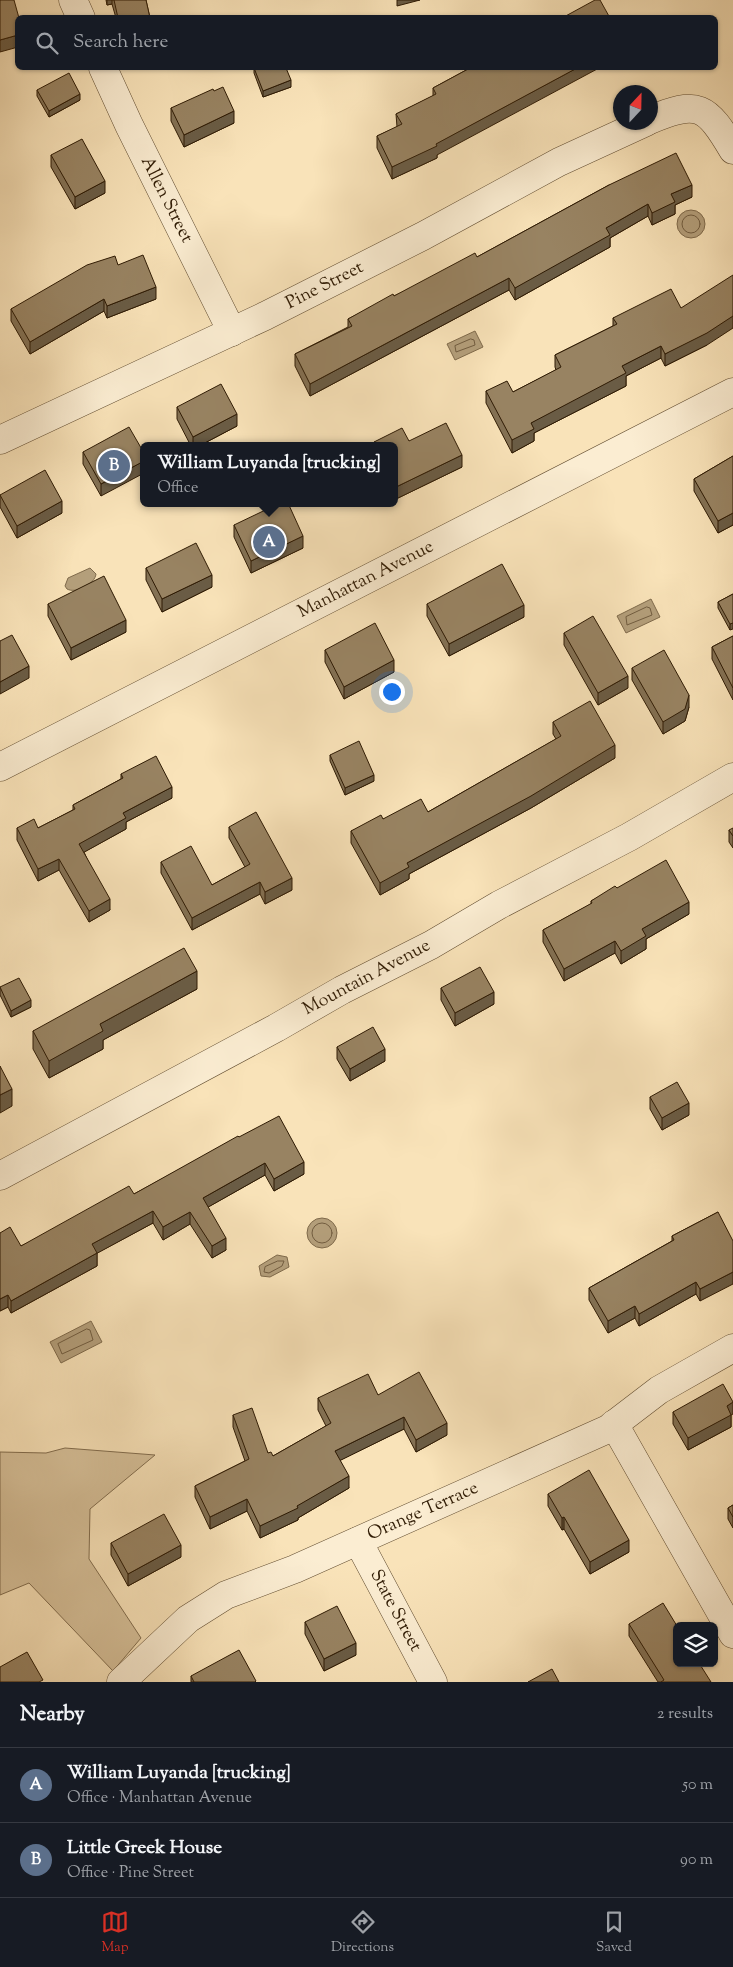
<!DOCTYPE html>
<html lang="en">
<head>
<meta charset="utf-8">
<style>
  :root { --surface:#171b24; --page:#242831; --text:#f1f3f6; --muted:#9ea1a6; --line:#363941; --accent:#d93025 }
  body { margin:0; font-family:"Sorts Mill Goudy",serif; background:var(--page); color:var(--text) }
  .controls { position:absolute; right:15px; bottom:15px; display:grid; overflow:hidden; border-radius:8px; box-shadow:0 1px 4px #0004 }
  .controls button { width:45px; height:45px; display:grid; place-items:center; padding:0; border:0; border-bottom:1px solid var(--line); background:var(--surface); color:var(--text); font:25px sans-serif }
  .compass { position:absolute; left:613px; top:85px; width:45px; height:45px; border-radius:50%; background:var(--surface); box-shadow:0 1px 4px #0004; rotate:22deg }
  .you { position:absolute; left:391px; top:691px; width:18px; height:18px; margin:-12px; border:4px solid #fff; border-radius:50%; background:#1a73e8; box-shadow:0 0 0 8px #1a73e833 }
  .badge { display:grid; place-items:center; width:32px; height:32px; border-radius:50%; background:var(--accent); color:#fff; font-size:16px; font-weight:700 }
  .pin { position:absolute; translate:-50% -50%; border:2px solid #fff; box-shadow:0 1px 5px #0006 }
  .popup { position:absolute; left:140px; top:442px; width:258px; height:65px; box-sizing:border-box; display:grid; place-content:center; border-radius:8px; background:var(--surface); filter:drop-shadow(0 1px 4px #0005); font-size:16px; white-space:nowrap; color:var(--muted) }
  .popup b { font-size:19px; color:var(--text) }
  .popup::after { content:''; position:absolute; left:50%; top:100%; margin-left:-10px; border:10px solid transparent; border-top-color:var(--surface) }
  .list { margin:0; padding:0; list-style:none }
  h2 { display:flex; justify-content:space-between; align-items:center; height:65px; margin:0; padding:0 20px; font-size:21px }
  h2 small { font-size:16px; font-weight:400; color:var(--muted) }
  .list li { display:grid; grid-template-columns:32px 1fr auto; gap:15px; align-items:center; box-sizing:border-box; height:75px; padding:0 20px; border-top:1px solid var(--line) }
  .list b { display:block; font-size:19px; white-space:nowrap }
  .list p { margin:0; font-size:16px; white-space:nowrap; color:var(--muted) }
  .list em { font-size:16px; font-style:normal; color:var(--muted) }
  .icon { flex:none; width:28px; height:28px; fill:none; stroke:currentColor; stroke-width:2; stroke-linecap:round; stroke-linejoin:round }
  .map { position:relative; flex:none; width:733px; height:1682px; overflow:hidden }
  .search { position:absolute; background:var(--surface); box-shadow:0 1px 4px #0004; left:15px; right:15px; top:15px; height:55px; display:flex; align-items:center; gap:12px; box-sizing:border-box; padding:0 18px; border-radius:8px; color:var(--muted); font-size:19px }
  .sheet { height:215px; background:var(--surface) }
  nav { display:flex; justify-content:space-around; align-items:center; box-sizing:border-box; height:70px; border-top:1px solid var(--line); background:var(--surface); font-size:14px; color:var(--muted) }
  nav a { display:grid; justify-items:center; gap:2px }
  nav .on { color:var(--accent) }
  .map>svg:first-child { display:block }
  .green { fill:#d7c19a; stroke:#836e4f }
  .water { fill:#b49f7b; stroke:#7f6a4b }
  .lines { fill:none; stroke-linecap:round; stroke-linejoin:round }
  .shore { stroke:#725d40; stroke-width:1 }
  .minor-casing { stroke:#624d31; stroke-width:29 }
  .minor { stroke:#fbedd2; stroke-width:28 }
  .wall { fill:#837154; stroke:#2f1b04 }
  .shaded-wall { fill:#6a5c45; stroke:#2f1b04 }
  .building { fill:#988362; stroke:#2f1b04 }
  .labels { text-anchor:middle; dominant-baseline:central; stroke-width:4; stroke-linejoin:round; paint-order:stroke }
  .street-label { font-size:18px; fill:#2f1b04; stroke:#fbedd2 }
</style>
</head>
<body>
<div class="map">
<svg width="733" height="1682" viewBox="0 0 733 1682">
  <rect width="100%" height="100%" fill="#f9e3b9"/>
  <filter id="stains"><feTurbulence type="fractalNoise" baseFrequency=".004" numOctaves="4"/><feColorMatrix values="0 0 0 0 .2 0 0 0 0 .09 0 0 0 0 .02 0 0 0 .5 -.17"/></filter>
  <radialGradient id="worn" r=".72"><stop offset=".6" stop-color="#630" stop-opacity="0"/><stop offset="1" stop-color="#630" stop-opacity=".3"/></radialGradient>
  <polygon class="green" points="65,1448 155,1455 90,1509 89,1559 141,1638 113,1671 29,1583 0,1595 0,1452 46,1453"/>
  <g class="water">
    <circle cx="691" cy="224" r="14"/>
    <polygon points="475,331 483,347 455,360 447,344"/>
    <path d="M90,568L96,574C95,584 76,594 67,589L65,586L68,578Z"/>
    <polygon points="651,599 660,617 626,633 617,616"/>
    <circle cx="322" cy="1233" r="15"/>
    <polygon points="277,1255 287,1257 289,1267 270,1277 261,1276 259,1266"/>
    <polygon points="91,1321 102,1342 61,1363 50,1342"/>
  </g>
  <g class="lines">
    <g class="shore">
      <circle cx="691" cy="224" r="9"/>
      <polygon points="471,339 474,340 475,345 456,352 455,346"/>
      <polygon points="647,607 650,608 652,615 627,625 626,617"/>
      <circle cx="322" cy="1233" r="10"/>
      <polygon points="278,1261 284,1261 282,1266 269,1273 264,1272 265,1267"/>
      <polygon points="87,1329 90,1330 93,1340 62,1354 58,1344"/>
    </g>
    <defs>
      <g id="minor">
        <polyline points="73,0 81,18"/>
        <polyline points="103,68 129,125 232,332"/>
        <path d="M650,120C698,99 707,106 733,150"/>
        <polyline points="0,440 265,316 423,236 559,162 646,122"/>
        <polyline points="0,767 733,392"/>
        <polyline points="0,1176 276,1028 342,990 431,945 499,905 629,837 733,777"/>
        <polyline points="614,1424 733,1634"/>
        <polyline points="358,1541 433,1682"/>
        <polyline points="121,1682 188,1619 226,1595 295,1569 608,1429 659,1390 733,1348"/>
      </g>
    </defs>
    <use href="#minor" class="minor-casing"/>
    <use href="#minor" class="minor"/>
  </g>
  <g class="wall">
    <polygon points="106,0 146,0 150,18 116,18 112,4 107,5"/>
    <polygon points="254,68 291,87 263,97 254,73"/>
    <polygon points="470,68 437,155 437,158 392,179 377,148 377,136 397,127 396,114 433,96 433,88"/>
    <polygon points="37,90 80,100 49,117 37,96"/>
    <polygon points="171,108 234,123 184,147 171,121"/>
    <polygon points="51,155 105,193 75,209 51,167"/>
    <polygon points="609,185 692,197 675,205 675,214 652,225 648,216 610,238 610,247 515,300 509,290 310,396 295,366 295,354 348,327 348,319 394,296 477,257"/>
    <polygon points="118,265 156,299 107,318 104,311 30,354 11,321 11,309"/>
    <polygon points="681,308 707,345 665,366 661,358 626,376 626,386 534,433 534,441 512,453 486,403 486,391 513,392 556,370 555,367 555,355 613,326 613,318"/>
    <polygon points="177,407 237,426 199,446 191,446 177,419"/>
    <polygon points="409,441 462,467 396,499 394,495 394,446 374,446 374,442"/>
    <polygon points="83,452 144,453 101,496 83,464"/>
    <polygon points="733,456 733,525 718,533 694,491 694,479"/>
    <polygon points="0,495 62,513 17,538 0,507"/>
    <polygon points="234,525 303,548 251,573 234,537"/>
    <polygon points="146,568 212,587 162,612 146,580"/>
    <polygon points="733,594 730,630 718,608 718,602"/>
    <polygon points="48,604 126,632 71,660 48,616"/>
    <polygon points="427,604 524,617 449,656 427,616"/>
    <polygon points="564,633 628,688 598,705 564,645"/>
    <polygon points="733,636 733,700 712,659 712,647"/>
    <polygon points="325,650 394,672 344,699 325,662"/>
    <polygon points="632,668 689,707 685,721 663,734 632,680"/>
    <polygon points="553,722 615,758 531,808 409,874 409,879 380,895 351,843 351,831 383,819 428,812 556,739 553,734"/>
    <polygon points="330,755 374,781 345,795 330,761"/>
    <polygon points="121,774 172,798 126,822 126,829 84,852 110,910 89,922 59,870 38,881 17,840 17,828 38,828 73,810 73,805 121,779"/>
    <polygon points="229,827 292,890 265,904 260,894 192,930 161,873 161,862 212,885 245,867 229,838"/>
    <polygon points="729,830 733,836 733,848 729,842"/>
    <polygon points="617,888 689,914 646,939 646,949 621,964 615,953 564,981 543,942 543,930 591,904 591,901"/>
    <polygon points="0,987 31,1007 11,1017 0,995"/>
    <polygon points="441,988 494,1004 455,1026 441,1000"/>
    <polygon points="197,989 103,1040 103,1049 49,1078 33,1049 33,1031"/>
    <polygon points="337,1047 385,1061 350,1081 337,1059"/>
    <polygon points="650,1097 689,1115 662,1130 650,1109"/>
    <polygon points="239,1137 304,1174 274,1191 265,1175 208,1207 226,1250 212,1258 190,1224 163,1240 153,1223 97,1253 97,1266 11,1313 8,1307 0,1311 0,1233 21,1246 134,1194"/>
    <polygon points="718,1212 700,1301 696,1294 639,1326 635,1318 608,1333 589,1300 589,1288 672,1241 672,1236"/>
    <polygon points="378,1395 447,1435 416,1452 404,1429 340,1460 349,1488 298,1518 298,1520 260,1538 247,1511 210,1529 195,1497 195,1486 245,1461 233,1427 233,1415 268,1453 273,1456 326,1426 318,1410 318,1398"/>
    <polygon points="673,1412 731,1415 731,1427 688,1450 673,1424"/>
    <polygon points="548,1494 629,1552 590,1574 564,1529 562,1530 548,1506"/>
    <polygon points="733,1505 733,1528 728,1519 728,1508"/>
    <polygon points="111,1543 181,1557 128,1586 111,1555"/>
    <polygon points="305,1622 356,1655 324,1671 305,1634"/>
    <polygon points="629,1624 711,1682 658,1682 629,1636"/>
    <polygon points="191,1676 256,1682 191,1682"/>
  </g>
  <g class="shaded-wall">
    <polygon points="107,0 112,0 112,4 107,5"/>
    <polygon points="397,0 420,0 397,6"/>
    <polygon points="18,35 18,47 0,52 0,40"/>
    <polygon points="577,68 599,68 437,155 437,158 392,179 392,167"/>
    <polygon points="291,80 291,87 263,97 263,91"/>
    <polygon points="80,94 80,100 49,117 49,111"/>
    <polygon points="234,111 234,123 184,147 184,135"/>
    <polygon points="105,181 105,193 75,209 75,197"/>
    <polygon points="692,185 692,197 675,205 675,214 652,225 652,213 671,194"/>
    <polygon points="648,204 648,216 610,238 610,247 515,300 515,288 606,228"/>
    <polygon points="509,278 509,290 310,396 310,384"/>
    <polygon points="156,287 156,299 107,318 107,306"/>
    <polygon points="104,299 104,311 30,354 30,342"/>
    <polygon points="733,316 733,328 707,345 665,366 665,354"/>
    <polygon points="661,346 661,358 626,376 626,386 534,433 534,441 512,453 512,440 531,423 622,366"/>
    <polygon points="237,414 237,426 199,446 193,446 193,437"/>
    <polygon points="462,455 462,467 396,499 396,487"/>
    <polygon points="144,461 144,473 101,496 101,484"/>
    <polygon points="62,501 62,513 17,538 17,526"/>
    <polygon points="733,513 733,525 718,533 718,521"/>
    <polygon points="303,536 303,548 251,573 251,561"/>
    <polygon points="212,575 212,587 162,612 162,599"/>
    <polygon points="524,605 524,617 449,656 449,644"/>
    <polygon points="126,620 126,632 71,660 71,648"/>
    <polygon points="733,623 733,629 730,630 730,624"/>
    <polygon points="394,660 394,672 344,699 344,687"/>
    <polygon points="29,666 29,678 0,694 0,682"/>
    <polygon points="628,676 628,688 598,705 598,693"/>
    <polygon points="689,695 689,707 685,721 663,734 663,722"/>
    <polygon points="615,745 615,758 531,808 409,874 409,879 380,895 380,883 407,863"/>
    <polygon points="374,775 374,781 345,795 345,788"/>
    <polygon points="172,787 172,798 126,822 126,829 79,855 79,844 123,813"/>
    <polygon points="59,859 59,870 38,881 38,869"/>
    <polygon points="292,878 292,890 265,904 265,892"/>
    <polygon points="260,882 260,894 192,930 192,918"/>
    <polygon points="110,899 110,910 89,922 89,911"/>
    <polygon points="689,902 689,914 646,939 646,949 621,964 621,951 642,929"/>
    <polygon points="615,941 615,953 564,981 564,969"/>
    <polygon points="197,971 197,989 103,1040 103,1049 49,1078 49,1061 100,1024"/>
    <polygon points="494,992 494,1004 455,1026 455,1013"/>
    <polygon points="31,1000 31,1007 11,1017 11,1011"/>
    <polygon points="385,1049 385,1061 350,1081 350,1069"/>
    <polygon points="12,1089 12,1106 0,1113 0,1095"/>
    <polygon points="689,1103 689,1115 662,1130 662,1118"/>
    <polygon points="304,1162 304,1174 274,1191 274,1179"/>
    <polygon points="265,1163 265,1175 203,1210 203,1198"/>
    <polygon points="153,1211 153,1223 92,1256 92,1244"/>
    <polygon points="190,1212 190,1224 163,1240 163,1227"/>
    <polygon points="226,1238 226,1250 212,1258 212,1246"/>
    <polygon points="97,1253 97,1266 11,1313 11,1301"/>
    <polygon points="733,1272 733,1284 700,1301 700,1289"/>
    <polygon points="696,1282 696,1294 639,1326 639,1314"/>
    <polygon points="8,1295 8,1307 0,1311 0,1299"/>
    <polygon points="635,1306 635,1318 608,1333 608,1321"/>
    <polygon points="733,1402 733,1414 731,1415 731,1427 688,1450 688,1438 727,1406"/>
    <polygon points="404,1417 404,1429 335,1463 335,1451"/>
    <polygon points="447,1423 447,1435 416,1452 416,1440"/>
    <polygon points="349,1476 349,1488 298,1518 298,1520 260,1538 260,1526"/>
    <polygon points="247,1499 247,1511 210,1529 210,1517"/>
    <polygon points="564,1517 564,1529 562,1530 562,1518"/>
    <polygon points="629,1540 629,1552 590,1574 590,1562"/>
    <polygon points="181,1545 181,1557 128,1586 128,1574"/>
    <polygon points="356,1643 356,1655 324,1671 324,1659"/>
  </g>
  <g class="building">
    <polygon points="0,0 14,0 19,18 18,18 18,35 0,40"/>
    <polygon points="114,0 146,0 150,18 118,18"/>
    <polygon points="595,0 600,0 610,18 562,18"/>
    <polygon points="254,68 286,68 291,80 263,91"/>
    <polygon points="470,68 577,68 436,144 437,146 392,167 377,136 402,124 396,114 436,94 433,88"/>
    <polygon points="69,73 80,94 49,111 37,90"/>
    <polygon points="223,87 234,111 184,135 171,108 213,89 214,91"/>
    <polygon points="82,139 105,181 75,197 51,155"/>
    <polygon points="676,153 692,185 671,194 675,202 652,213 648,204 606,228 610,235 515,288 509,278 310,384 295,354 352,326 348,319 393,294 394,296 475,253 477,257 609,185"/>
    <polygon points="143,255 156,287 107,306 104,299 30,342 11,309 87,265 115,256 118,265"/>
    <polygon points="733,275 733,316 707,333 665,354 661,346 622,366 626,373 531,423 534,429 512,440 486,391 507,381 513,392 561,367 555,355 617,324 613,318 671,289 681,308"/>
    <polygon points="221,384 237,414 193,437 177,407"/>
    <polygon points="446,423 462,455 396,487 394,483 394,446 376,446 374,442 402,428 409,441"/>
    <polygon points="129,427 144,453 144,461 101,484 83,452"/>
    <polygon points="733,456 733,513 718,521 694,479"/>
    <polygon points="45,470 62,501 17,526 0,495"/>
    <polygon points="280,503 288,503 303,536 251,561 234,525"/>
    <polygon points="196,543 212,575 162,599 146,568"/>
    <polygon points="502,564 524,605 449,644 427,604"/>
    <polygon points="104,576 126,620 71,648 48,604"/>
    <polygon points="733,594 733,623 730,624 718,602"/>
    <polygon points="593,616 628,676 598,693 564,633"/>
    <polygon points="375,623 394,660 344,687 325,650"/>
    <polygon points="12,635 29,666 0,682 0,641"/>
    <polygon points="733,636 733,688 712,647"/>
    <polygon points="664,650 689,695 685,709 663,722 632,668"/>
    <polygon points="590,701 615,745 531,796 407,863 409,867 380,883 351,831 381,815 383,819 421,799 428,812 561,736 553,722"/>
    <polygon points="359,741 374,775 345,788 330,755"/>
    <polygon points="156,756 172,787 123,813 126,818 79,844 110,899 89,911 59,859 38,869 17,828 34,819 38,828 75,809 73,805 123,778 121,774"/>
    <polygon points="256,812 292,878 265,892 260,882 192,918 161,862 191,846 212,885 250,864 229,827"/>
    <polygon points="733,828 733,836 729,830"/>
    <polygon points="666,860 689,902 642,929 646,936 621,951 615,941 564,969 543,930 592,903 591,901 615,886 617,888"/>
    <polygon points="184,948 197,971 100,1024 103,1031 49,1061 33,1031"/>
    <polygon points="480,967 494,992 455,1013 441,988"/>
    <polygon points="19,978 31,1000 11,1011 0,987"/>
    <polygon points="373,1027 385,1049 350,1069 337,1047"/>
    <polygon points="0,1066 12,1089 0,1095"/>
    <polygon points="677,1082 689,1103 662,1118 650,1097"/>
    <polygon points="279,1116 304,1162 274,1179 265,1163 203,1198 226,1238 212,1246 190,1212 163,1227 153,1211 92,1244 97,1253 11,1301 8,1295 0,1299 0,1233 10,1227 21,1246 129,1186 134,1194 238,1136 239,1137"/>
    <polygon points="718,1212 733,1241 733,1272 700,1289 696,1282 639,1314 635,1306 608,1321 589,1288 674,1240 672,1236"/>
    <polygon points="419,1372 447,1423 416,1440 404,1417 335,1451 349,1476 297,1506 298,1508 260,1526 247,1499 210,1517 195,1486 249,1459 233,1415 252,1408 268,1453 271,1452 273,1456 331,1423 318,1398 368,1374 378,1395"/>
    <polygon points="723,1384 733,1402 727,1406 731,1415 688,1438 673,1412"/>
    <polygon points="589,1470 629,1540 590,1562 564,1517 562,1518 548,1494"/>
    <polygon points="733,1505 733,1517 728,1508"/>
    <polygon points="164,1514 181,1545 128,1574 111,1543"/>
    <polygon points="663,1603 677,1626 677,1663 699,1663 711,1682 661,1682 664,1680 629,1624"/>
    <polygon points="337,1606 356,1643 324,1659 305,1622"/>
    <polygon points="239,1650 256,1681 255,1682 194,1682 191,1676"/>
    <polygon points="27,1652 43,1680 39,1682 0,1682 0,1667"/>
    <polygon points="552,1669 559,1682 528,1682"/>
  </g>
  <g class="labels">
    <g class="street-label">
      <text transform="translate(166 200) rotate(63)">Allen Street</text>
      <text transform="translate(325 286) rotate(-27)">Pine Street</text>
      <text transform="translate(366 580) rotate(-27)">Manhattan Avenue</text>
      <text transform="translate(367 978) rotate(-28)">Mountain Avenue</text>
      <text transform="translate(423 1512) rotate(-24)">Orange Terrace</text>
      <text transform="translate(395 1611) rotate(62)">State Street</text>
    </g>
  </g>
  <rect width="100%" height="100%" filter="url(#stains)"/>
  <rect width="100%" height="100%" fill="url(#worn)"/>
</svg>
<div class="controls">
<button><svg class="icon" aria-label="layers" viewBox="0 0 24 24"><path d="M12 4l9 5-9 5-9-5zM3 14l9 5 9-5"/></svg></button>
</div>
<svg class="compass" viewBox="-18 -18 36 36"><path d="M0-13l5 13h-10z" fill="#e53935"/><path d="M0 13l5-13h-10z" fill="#9ea1a6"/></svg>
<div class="you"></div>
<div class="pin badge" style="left:269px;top:542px;background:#5c6f8a">A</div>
<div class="popup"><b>William Luyanda [trucking]</b>Office</div>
<div class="pin badge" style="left:114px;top:466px;background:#5c6f8a">B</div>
<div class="search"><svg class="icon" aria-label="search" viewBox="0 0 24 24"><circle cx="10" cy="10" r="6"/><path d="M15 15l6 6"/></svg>Search here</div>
</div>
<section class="sheet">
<h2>Nearby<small>2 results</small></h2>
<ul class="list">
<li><span class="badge" style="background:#5c6f8a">A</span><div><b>William Luyanda [trucking]</b><p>Office · Manhattan Avenue</p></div><em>50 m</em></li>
<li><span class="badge" style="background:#5c6f8a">B</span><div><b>Little Greek House</b><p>Office · Pine Street</p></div><em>90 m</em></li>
</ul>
</section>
<nav>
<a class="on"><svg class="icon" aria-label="map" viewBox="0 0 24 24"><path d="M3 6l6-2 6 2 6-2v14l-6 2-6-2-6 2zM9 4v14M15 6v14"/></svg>Map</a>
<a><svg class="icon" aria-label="directions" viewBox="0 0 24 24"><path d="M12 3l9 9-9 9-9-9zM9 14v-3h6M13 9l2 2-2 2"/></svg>Directions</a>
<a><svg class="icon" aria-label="saved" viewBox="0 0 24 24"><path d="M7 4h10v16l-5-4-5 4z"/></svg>Saved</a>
</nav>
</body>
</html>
